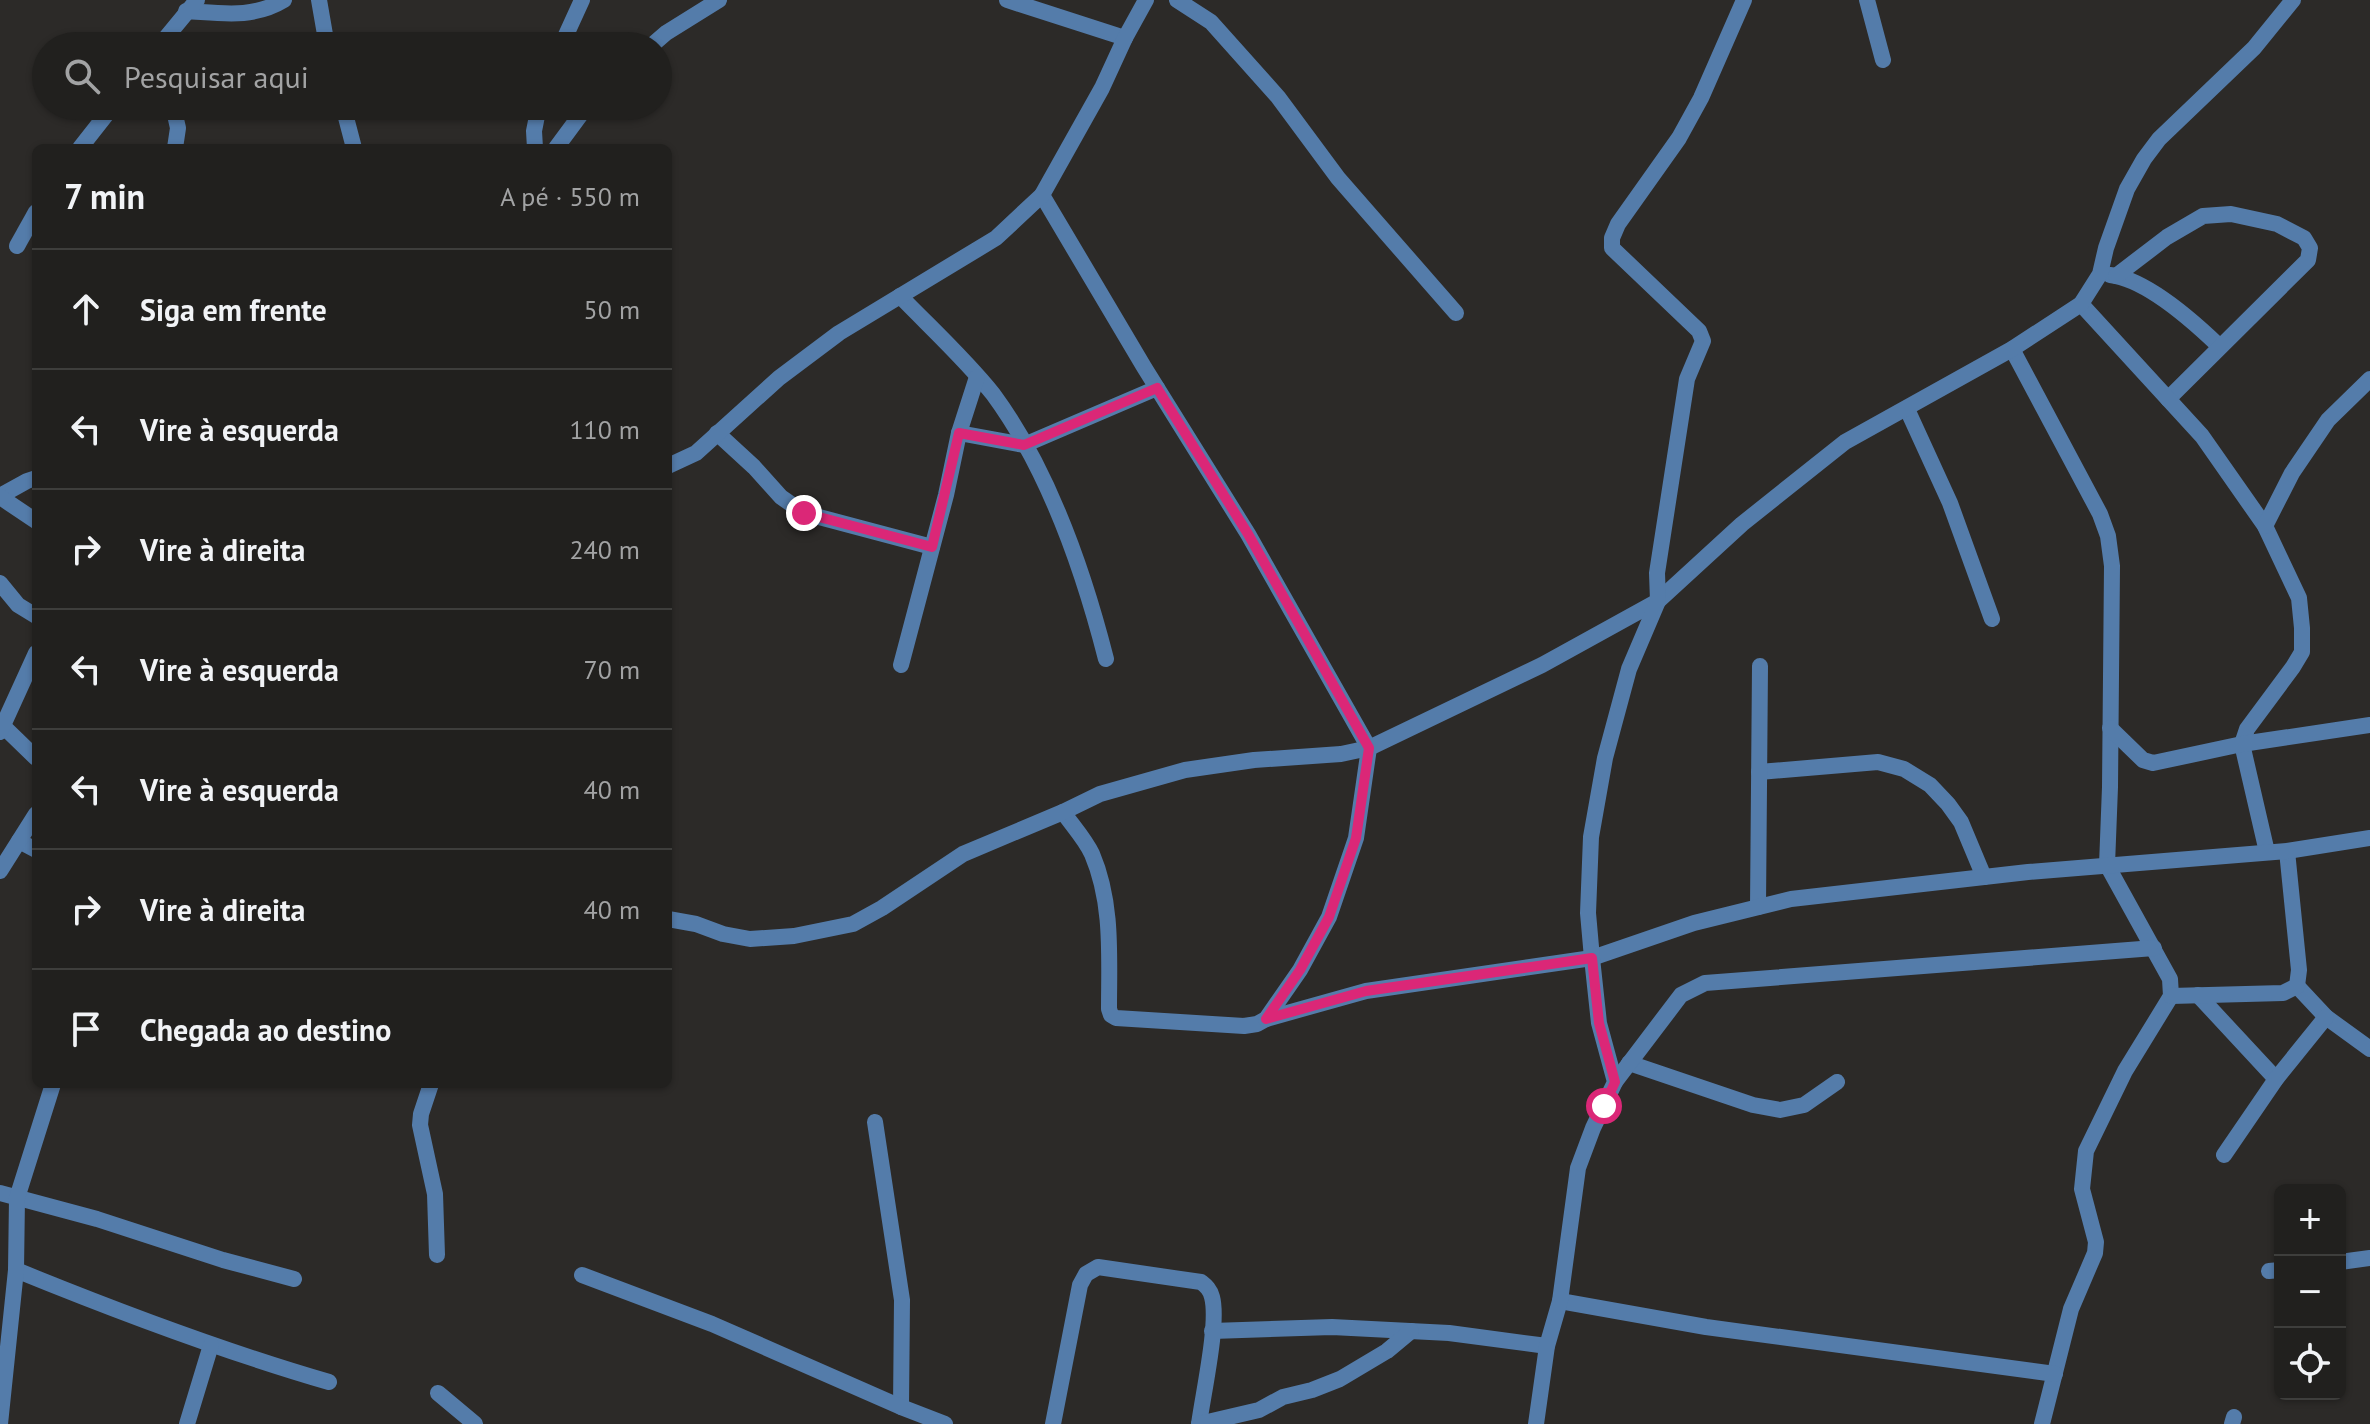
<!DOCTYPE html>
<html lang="pt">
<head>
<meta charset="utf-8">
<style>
  :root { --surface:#21201e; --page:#292827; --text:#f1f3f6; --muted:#a2a3a4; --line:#3e3e3c }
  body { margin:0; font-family:"PT Sans",sans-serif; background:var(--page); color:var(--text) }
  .controls { position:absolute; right:24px; bottom:24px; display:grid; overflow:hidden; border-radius:12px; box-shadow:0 2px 6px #0004 }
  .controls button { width:72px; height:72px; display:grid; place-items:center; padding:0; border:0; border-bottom:2px solid var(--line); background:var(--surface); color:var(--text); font:40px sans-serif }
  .stop { position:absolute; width:24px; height:24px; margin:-18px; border:6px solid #db2777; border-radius:50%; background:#fff }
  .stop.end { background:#db2777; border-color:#fff; box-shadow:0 2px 8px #0008 }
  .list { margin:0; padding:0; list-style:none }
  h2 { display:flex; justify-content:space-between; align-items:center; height:104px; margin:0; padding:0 32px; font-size:34px }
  h2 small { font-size:26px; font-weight:400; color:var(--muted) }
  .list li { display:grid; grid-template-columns:52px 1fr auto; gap:24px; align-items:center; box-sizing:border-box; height:120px; padding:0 32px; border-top:2px solid var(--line) }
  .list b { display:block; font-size:30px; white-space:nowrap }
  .list em { font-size:26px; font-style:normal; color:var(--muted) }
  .icon { flex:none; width:44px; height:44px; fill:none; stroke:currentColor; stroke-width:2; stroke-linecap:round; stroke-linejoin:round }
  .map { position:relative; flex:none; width:2370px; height:1424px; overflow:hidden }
  .search { position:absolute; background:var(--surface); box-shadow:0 2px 6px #0004; left:32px; top:32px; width:640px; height:88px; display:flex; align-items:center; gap:20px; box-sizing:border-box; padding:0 28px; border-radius:44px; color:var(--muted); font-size:30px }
  .panel { position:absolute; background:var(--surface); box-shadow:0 2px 6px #0004; left:32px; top:144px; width:640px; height:944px; border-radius:12px }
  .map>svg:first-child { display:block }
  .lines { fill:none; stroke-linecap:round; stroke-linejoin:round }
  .street { stroke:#547caa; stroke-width:16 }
  .route { stroke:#db2777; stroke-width:10 }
</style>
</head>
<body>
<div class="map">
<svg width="2370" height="1424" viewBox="0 0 2370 1424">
  <rect width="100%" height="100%" fill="#2c2a28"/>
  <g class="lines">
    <g class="street">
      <polyline points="319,0 327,46"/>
      <polyline points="1007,0 1125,38"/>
      <polyline points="1177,0 1211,22 1278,97 1338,178 1456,313"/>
      <polyline points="1867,0 1883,60"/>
      <path d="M186,11C221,13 253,19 284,0"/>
      <polyline points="159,46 197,0"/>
      <polyline points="561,46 582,0"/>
      <polyline points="651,46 666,33 719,0"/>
      <polyline points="173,106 178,128 175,148"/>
      <polyline points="343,106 354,148"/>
      <polyline points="80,148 113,106"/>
      <polyline points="535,148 534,131 539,106"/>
      <polyline points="556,148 587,106"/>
      <path d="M1042,195L1144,367L1248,534L1369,748L1356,838L1329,917L1300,970L1266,1019L1257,1024L1244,1026L1116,1018L1111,1015L1109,1009C1109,956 1113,903 1092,854C1085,839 1072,825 1063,812"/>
      <polyline points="17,246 36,212"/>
      <path d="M2110,275C2146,279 2194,322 2219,346"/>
      <polyline points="2116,276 2167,237 2203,216 2231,214 2277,224 2304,238 2310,248 2308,260 2168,399"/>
      <path d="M900,296C930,327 966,360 993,394C1049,470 1083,569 1106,659"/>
      <polyline points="2081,304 2202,436 2265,526 2299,598 2302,628 2302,652 2293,667 2247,729 2242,744 2267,852"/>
      <polyline points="2012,349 2100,514 2108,536 2112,566 2110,787 2107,865 2170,979 2171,996 2125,1071 2086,1151 2082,1189 2096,1242 2095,1253 2071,1309 2042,1424"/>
      <polyline points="1907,409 1950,503 1992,619"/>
      <polyline points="717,433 754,467 781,497 804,513 932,547"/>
      <polyline points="959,433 1024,445 1157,388"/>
      <polyline points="668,466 696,453 779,378 839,333 996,238 1042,195 1102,88 1125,38 1146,0"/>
      <polyline points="0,496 27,481 36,478"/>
      <polyline points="0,497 36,521"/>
      <polyline points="2265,526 2292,473 2328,420 2370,379"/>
      <polyline points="0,583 18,605 36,616"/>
      <polyline points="901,665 946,495 959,433 977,377"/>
      <polyline points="3,726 36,758"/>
      <polyline points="2110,728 2143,760 2153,763 2242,744 2370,725"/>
      <polyline points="0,732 36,653"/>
      <polyline points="1759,772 1878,762 1904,769 1930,785 1948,804 1961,822 1984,877"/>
      <polyline points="19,841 36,850"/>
      <polyline points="0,871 36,814"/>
      <polyline points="1758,907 1760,666"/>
      <polyline points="668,919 696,924 723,934 750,939 794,936 853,924 882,908 963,854 1063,812 1100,794 1185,770 1254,760 1341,754 1369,748 1542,665 1658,601 1742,524 1845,442 2012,349 2081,304 2100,274 2106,248 2127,189 2144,159 2159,139 2254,48 2293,0"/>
      <polyline points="2297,986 2326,1017 2370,1049"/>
      <polyline points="2198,995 2276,1079"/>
      <polyline points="2171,996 2283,993 2297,986 2299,970 2287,851"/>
      <polyline points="1266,1019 1366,991 1592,958 1694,923 1791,899 2028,872 2287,851 2370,838"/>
      <polyline points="1629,1063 1753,1105 1780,1110 1804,1105 1837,1082"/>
      <polyline points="1615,1082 1681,995 1705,983 2154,948"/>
      <polyline points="431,1084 421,1114 420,1125 435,1194 437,1255"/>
      <polyline points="875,1122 902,1300 901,1407"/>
      <polyline points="2224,1155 2276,1079 2326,1017"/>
      <polyline points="0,1193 97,1219 223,1260 294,1279"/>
      <polyline points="2340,1262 2370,1258"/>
      <path d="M16,1270C119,1312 222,1351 329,1382"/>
      <polyline points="2269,1271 2280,1270"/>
      <polyline points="582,1275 712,1324 901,1407 945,1424"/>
      <polyline points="1560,1301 1706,1327 2055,1374"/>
      <polyline points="1212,1331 1332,1327 1449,1333 1547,1346"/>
      <polyline points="438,1393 475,1424"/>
      <polyline points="0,1424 16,1270 17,1198 53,1084"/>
      <polyline points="187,1424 211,1345"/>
      <path d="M1053,1424L1080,1285L1086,1274L1098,1267L1201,1282C1206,1286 1210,1289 1212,1297C1219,1323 1203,1394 1199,1424"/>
      <polyline points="1199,1424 1259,1410 1283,1397 1312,1390 1340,1379 1387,1351 1411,1331"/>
      <polyline points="1536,1424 1547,1346 1560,1301 1578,1168 1593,1128 1615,1082 1599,1023 1592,958 1588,913 1591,837 1605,758 1629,669 1658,601 1657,573 1687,379 1703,341 1699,331 1612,248 1612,238 1618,224 1679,138 1701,98 1744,0"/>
      <polyline points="2232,1424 2234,1417"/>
    </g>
  </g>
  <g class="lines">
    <polyline class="route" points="804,513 932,547 959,433 1024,445 1157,388 1248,534 1369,748 1356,838 1329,917 1300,970 1266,1019 1366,991 1592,958 1599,1023 1615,1082 1604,1106"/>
  </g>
</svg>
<div class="controls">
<button>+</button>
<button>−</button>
<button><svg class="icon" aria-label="locate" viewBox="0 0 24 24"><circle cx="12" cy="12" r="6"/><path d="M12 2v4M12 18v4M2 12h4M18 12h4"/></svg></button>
</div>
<div class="stop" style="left:1604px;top:1106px"></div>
<div class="stop end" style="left:804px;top:513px"></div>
<div class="search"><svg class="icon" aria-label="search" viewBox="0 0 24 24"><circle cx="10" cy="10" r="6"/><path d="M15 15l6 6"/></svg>Pesquisar aqui</div>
<section class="panel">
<h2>7 min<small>A pé · 550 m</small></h2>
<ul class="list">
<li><svg class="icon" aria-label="ahead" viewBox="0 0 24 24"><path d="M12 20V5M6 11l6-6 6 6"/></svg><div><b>Siga em frente</b></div><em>50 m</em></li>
<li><svg class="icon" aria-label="left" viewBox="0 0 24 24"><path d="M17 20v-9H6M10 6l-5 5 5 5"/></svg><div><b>Vire à esquerda</b></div><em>110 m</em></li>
<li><svg class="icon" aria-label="right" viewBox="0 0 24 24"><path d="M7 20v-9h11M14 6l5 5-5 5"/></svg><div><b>Vire à direita</b></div><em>240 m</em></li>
<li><svg class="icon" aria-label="left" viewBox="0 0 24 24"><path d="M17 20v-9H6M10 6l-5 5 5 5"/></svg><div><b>Vire à esquerda</b></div><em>70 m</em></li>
<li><svg class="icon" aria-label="left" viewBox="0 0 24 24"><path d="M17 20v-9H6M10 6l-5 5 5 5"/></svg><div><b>Vire à esquerda</b></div><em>40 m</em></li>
<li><svg class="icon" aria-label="right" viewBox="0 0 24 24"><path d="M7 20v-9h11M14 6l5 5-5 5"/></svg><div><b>Vire à direita</b></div><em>40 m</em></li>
<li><svg class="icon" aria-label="arrive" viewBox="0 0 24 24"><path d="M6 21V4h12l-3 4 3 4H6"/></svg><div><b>Chegada ao destino</b></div></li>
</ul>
</section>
</div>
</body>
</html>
